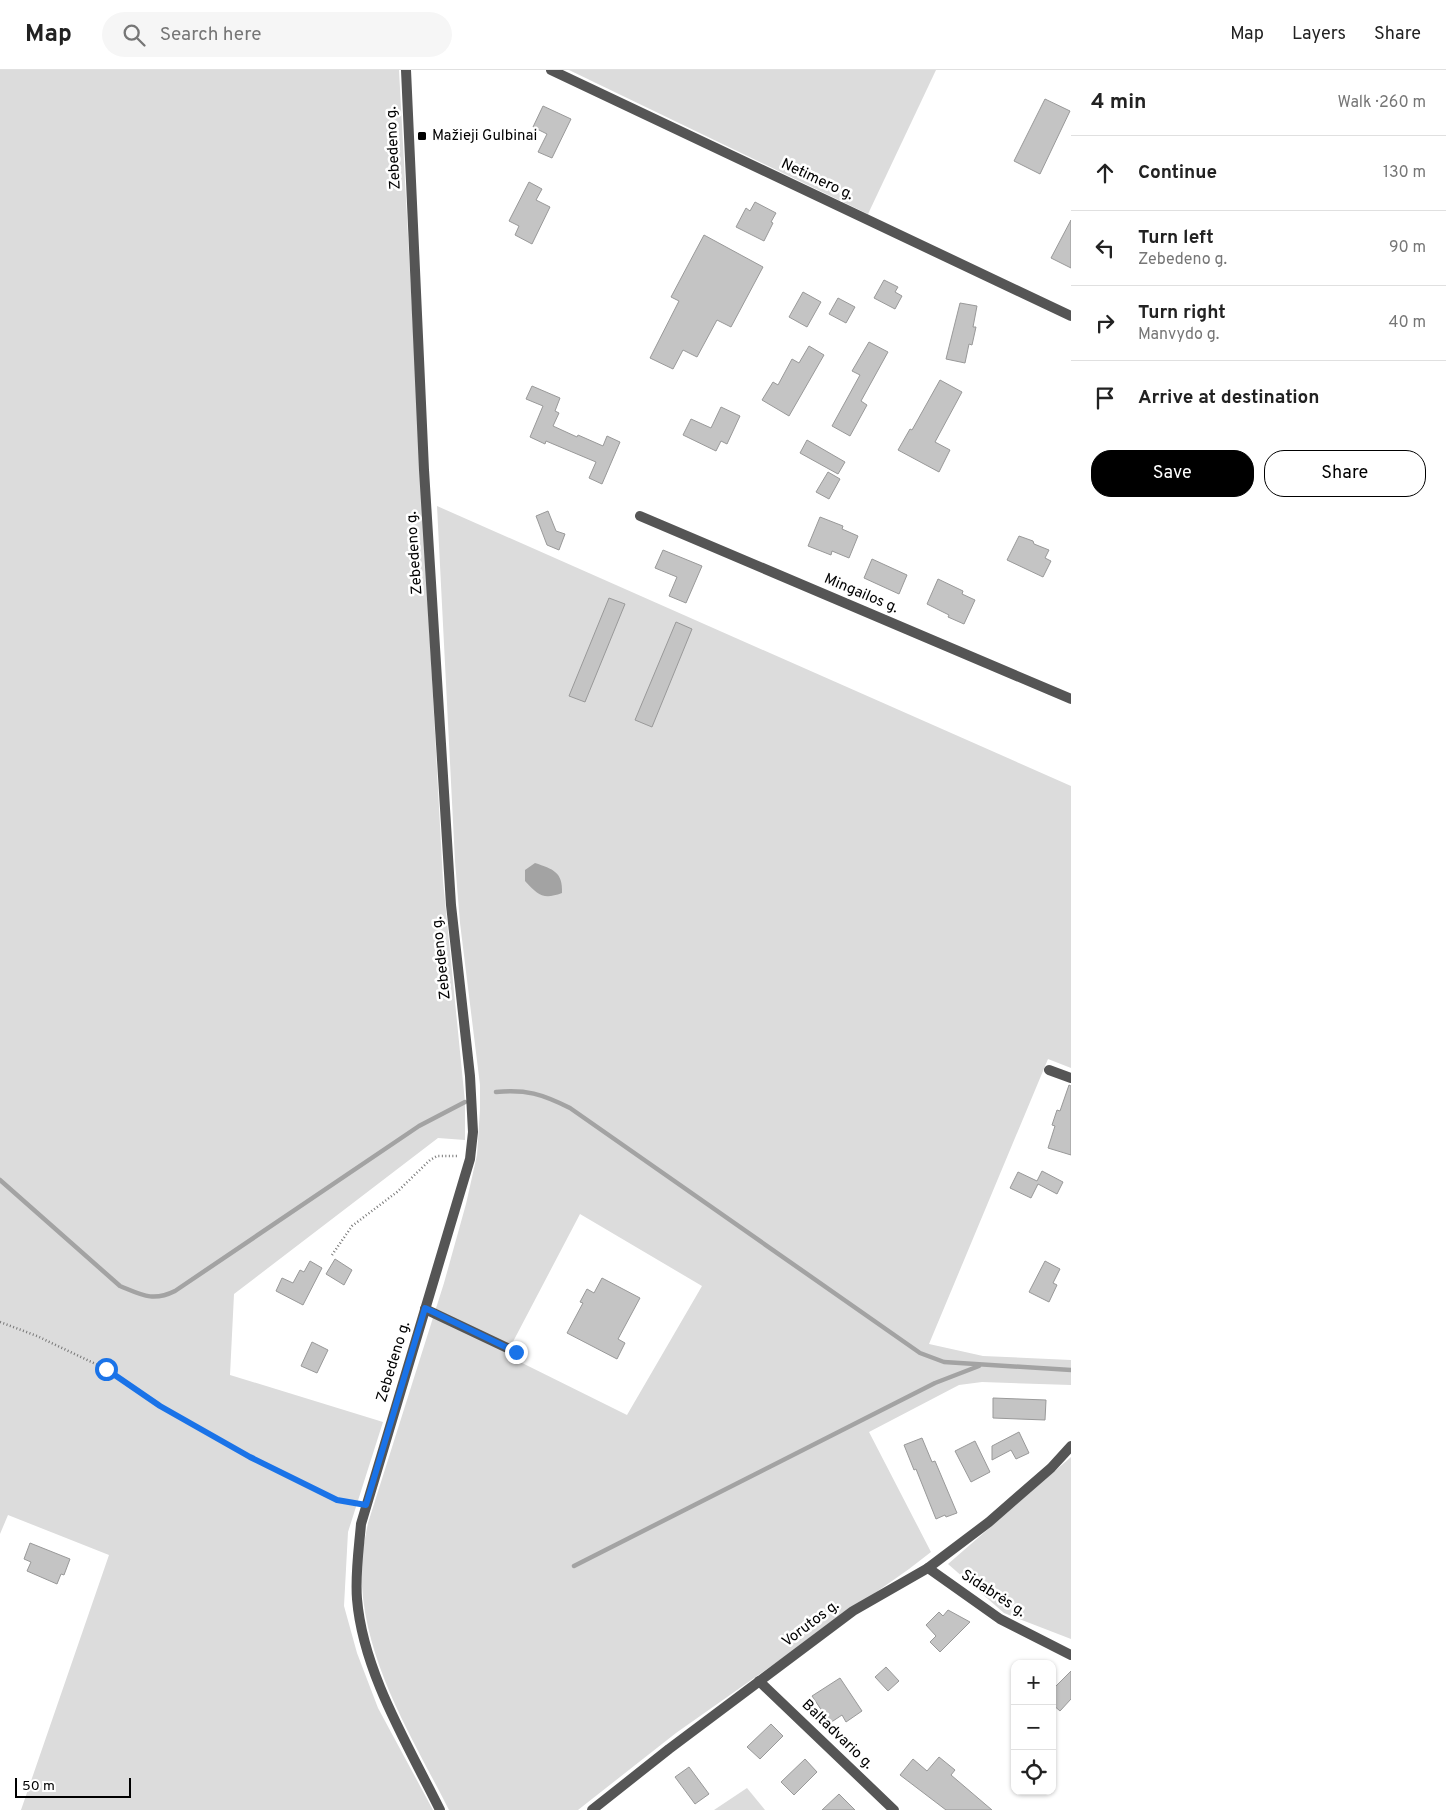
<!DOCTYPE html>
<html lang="en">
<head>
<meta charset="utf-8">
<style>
  :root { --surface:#fff; --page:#f6f6f6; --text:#222; --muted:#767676; --line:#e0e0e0; --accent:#000 }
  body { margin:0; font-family:Overpass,sans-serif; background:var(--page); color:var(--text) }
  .controls { position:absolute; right:15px; bottom:15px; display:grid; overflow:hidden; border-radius:10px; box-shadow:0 1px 4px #0004 }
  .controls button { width:45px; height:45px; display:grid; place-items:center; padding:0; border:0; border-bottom:1px solid var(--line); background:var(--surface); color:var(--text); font:25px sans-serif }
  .scale { position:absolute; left:15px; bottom:12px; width:116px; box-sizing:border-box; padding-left:5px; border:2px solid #000; border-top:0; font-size:14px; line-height:18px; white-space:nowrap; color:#000; -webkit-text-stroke:4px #fff; paint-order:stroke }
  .stop { position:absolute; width:15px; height:15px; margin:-11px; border:4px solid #1a73e8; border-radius:50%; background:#fff }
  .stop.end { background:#1a73e8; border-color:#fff; box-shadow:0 1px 5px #0008 }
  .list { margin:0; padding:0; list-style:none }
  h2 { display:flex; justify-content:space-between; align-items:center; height:65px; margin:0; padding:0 20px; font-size:21px }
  h2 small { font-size:16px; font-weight:400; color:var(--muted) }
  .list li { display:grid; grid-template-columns:32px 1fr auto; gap:15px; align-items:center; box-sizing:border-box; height:75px; padding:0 20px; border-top:1px solid var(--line) }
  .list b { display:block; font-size:19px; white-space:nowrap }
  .list p { margin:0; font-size:16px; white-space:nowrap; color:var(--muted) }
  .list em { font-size:16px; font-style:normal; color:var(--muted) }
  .actions { display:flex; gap:10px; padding:15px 20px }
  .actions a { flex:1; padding:11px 0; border:1px solid var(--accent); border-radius:20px; text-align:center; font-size:18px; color:var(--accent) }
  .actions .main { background:var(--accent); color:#fff }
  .icon { flex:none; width:28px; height:28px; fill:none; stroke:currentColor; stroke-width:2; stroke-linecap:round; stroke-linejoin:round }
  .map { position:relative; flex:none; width:1071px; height:1740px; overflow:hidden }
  header { display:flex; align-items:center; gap:30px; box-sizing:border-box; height:70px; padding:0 25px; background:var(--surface); border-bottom:1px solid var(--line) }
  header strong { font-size:24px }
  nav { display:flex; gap:28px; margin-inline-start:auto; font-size:18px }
  .search { width:350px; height:45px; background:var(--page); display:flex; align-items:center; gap:12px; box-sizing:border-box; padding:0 18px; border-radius:28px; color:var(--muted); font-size:19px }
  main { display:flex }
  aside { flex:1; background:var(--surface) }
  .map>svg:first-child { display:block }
  .green { fill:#dcdcdc; fill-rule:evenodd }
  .water { fill:#a3a3a3 }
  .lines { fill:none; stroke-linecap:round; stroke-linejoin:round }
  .stream { stroke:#a3a3a3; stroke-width:4.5 }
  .building { fill:#c4c4c4; stroke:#999 }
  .path { stroke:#777; stroke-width:2.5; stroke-dasharray:1 2.5; stroke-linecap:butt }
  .minor { stroke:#555; stroke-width:10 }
  .route { stroke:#1a73e8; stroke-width:6 }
  .poi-dot { fill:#000; stroke:#fff; stroke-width:2 }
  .labels { text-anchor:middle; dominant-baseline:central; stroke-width:5; stroke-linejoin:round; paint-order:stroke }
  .poi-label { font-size:15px; fill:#000; stroke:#fff; text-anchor:start }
  .street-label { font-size:15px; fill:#000; stroke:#fff }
</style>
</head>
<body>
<header>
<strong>Map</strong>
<div class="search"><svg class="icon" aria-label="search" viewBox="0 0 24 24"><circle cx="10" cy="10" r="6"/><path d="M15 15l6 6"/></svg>Search here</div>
<nav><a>Map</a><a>Layers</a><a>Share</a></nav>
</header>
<main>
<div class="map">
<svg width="1071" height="1740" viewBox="0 0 1071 1740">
  <rect width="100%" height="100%" fill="#fff"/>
  <g class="green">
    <polygon points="0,0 399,0 443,811 465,1032 465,1070 438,1068 234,1224 230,1305 383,1352 348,1462 344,1536 357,1583 378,1638 433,1740 21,1740 109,1485 8,1445 0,1464"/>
    <polygon points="569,0 936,0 868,144"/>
    <path d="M437,436L1071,716V998L1048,989L929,1274L983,1286L1071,1290V1315L982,1312L959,1315L869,1362L931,1482L909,1499L676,1663L578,1740H449C409,1661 356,1579 362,1487C363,1476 366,1464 368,1453L444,1213L466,1134L477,1085L480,1039V1015L460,853L455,791ZM580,1144L702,1216L627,1345L506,1285Z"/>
    <polygon points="1071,1387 1071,1569 1004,1543 948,1494"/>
    <polygon points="747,1718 765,1740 714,1740"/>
  </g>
  <path class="water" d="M535,793C553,799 563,802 562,823C543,830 538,825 525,811V800Z"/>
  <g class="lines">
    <g class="stream">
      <path d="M496,1022C526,1019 542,1024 570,1038L920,1283L944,1292L1071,1300"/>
      <path d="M0,1110L120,1216C142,1225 153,1232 175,1221L419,1056L465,1032"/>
      <polyline points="574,1496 935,1313 979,1296"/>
    </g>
  </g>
  <g class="building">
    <polygon points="1045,29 1070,41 1040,104 1014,91"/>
    <polygon points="543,36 571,49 552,88 538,82 547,64 533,57"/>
    <polygon points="529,112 542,119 536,130 550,137 532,174 515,165 519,156 509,151"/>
    <polygon points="755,132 776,143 771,152 773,153 764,171 736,157 746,138 750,141"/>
    <polygon points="1071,150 1071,198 1051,188"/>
    <polygon points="704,165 763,197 731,257 717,250 697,287 683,280 673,299 650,288 679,231 671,227"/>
    <polygon points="884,210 898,217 895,222 902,226 895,239 874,228"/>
    <polygon points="803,222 821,232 807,257 789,247"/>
    <polygon points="838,228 855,237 846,253 829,244"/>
    <polygon points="960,233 977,236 973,257 976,257 972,275 969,274 965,293 946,289"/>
    <polygon points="869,272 888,282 861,331 867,335 850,366 832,356 860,305 852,301"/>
    <polygon points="809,276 824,285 789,346 762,330 773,312 778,315 792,289 799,293"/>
    <polygon points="940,310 962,322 935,372 950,380 939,402 898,380 910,359 912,360"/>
    <polygon points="532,316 560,328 555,341 559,343 553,356 577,367 578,365 603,376 607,366 620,372 602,414 589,408 596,392 546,371 545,374 530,367 543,336 526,329"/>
    <polygon points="721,337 740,346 727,374 721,371 716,381 683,365 691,349 711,358"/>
    <polygon points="807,370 845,392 838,404 800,383"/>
    <polygon points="828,402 840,409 829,429 816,422"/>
    <polygon points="548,441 556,461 565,464 559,480 547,475 536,446"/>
    <polygon points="820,447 843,456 842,459 858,466 849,488 832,481 831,485 808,476"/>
    <polygon points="1019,466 1033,471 1034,474 1049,480 1045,488 1051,491 1043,507 1007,490"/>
    <polygon points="663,480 702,496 686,533 669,526 677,507 655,498"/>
    <polygon points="872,489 907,505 899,524 864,508"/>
    <polygon points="938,509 963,521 962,524 975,530 964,554 948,547 949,545 927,534"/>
    <polygon points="609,528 625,534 585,632 569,626"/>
    <polygon points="676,552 692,559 652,657 635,650"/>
    <polygon points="1069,1015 1071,1016 1071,1085 1048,1078 1055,1056 1052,1055 1057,1040 1060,1041"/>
    <polygon points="1042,1101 1063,1112 1057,1124 1038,1114 1031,1128 1010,1118 1018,1102 1037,1111"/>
    <polygon points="335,1189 352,1200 344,1215 326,1204"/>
    <polygon points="310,1191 322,1198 303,1235 276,1221 282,1208 293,1213 300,1200 304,1202"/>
    <polygon points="1045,1191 1060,1199 1053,1213 1057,1215 1049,1232 1029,1222"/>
    <polygon points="602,1208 640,1228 618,1269 625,1273 617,1289 567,1263 583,1233 580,1232 587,1219 594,1223"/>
    <polygon points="312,1272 328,1280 317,1303 301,1296"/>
    <polygon points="993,1328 1046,1330 1045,1350 993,1348"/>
    <polygon points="1019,1362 1029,1383 1016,1389 1011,1380 992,1390 992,1376"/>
    <polygon points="922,1368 932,1392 935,1391 957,1443 946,1447 945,1445 936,1449 916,1399 914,1400 904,1375"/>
    <polygon points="975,1371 990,1402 971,1412 955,1381"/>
    <polygon points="30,1473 70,1489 64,1505 61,1504 57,1514 27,1501 31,1492 24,1489"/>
    <polygon points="948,1540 970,1552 940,1582 930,1572 936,1566 926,1555 939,1542 943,1546"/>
    <polygon points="886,1597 899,1611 888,1621 875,1607"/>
    <polygon points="1071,1601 1071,1629 1060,1641 1052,1634 1052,1620"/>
    <polygon points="840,1608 862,1641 846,1652 842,1645 830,1653 812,1626"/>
    <polygon points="771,1654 783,1666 760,1689 747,1677"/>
    <polygon points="939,1687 955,1700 951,1705 992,1740 946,1740 900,1705 913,1689 927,1701"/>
    <polygon points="805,1689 817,1702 794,1725 781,1712"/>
    <polygon points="689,1697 709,1724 695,1734 675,1707"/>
    <polygon points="839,1724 855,1740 822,1740"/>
  </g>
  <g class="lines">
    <g class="path">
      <polyline points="332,1185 352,1156 397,1122 430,1090 437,1086 457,1086"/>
      <polyline points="0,1252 37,1266 106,1299 160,1336 250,1387 337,1430 355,1433"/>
    </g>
    <g class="minor">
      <path d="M406,0L424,400L451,835L470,1006L473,1062L470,1089L361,1454C359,1478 355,1504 357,1529C363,1602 408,1675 440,1740"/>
      <polyline points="551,0 1071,246"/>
      <polyline points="640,446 1071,629"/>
      <polyline points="1049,1000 1071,1008"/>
      <polyline points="425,1239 516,1282"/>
      <polyline points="928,1498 1000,1549 1071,1585"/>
      <polyline points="759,1611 894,1740"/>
      <polyline points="592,1740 669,1679 853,1541 928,1498 989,1452 1051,1398 1071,1376"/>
    </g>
  </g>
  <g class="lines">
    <polyline class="route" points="106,1299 160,1336 250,1387 337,1430 366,1435 425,1238 516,1282"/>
  </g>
  <rect class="poi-dot" x="417" y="61" width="10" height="10" rx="2.5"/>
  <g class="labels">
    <g class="poi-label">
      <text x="432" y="66">Mažieji Gulbinai</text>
    </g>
    <g class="street-label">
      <text transform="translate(394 78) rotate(-93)">Zebedeno g.</text>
      <text transform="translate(817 110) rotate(25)">Netimero g.</text>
      <text transform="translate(415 483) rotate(-94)">Zebedeno g.</text>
      <text transform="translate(861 524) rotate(23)">Mingailos g.</text>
      <text transform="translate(442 888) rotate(-96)">Zebedeno g.</text>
      <text transform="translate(394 1292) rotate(-73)">Zebedeno g.</text>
      <text transform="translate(993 1524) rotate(33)">Sidabrės g.</text>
      <text transform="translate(811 1554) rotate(-37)">Vorutos g.</text>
      <text transform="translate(837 1665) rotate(44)">Baltadvario g.</text>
    </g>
  </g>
</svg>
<div class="controls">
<button>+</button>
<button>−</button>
<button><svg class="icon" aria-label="locate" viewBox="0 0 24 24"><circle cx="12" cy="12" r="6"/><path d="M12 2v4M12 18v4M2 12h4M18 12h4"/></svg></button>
</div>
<div class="scale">50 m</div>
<div class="stop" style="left:106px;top:1299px"></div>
<div class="stop end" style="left:516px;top:1282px"></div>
</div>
<aside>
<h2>4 min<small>Walk · 260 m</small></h2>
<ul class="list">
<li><svg class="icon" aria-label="ahead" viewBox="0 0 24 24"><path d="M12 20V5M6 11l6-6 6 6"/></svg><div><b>Continue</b></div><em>130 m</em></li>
<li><svg class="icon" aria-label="left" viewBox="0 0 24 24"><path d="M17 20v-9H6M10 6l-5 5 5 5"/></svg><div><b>Turn left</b><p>Zebedeno g.</p></div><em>90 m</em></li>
<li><svg class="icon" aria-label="right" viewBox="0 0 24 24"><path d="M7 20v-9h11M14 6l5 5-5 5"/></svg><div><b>Turn right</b><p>Manvydo g.</p></div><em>40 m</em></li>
<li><svg class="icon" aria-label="arrive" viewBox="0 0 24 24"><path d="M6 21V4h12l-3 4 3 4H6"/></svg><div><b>Arrive at destination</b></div></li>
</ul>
<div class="actions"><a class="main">Save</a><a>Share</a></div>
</aside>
</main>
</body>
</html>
